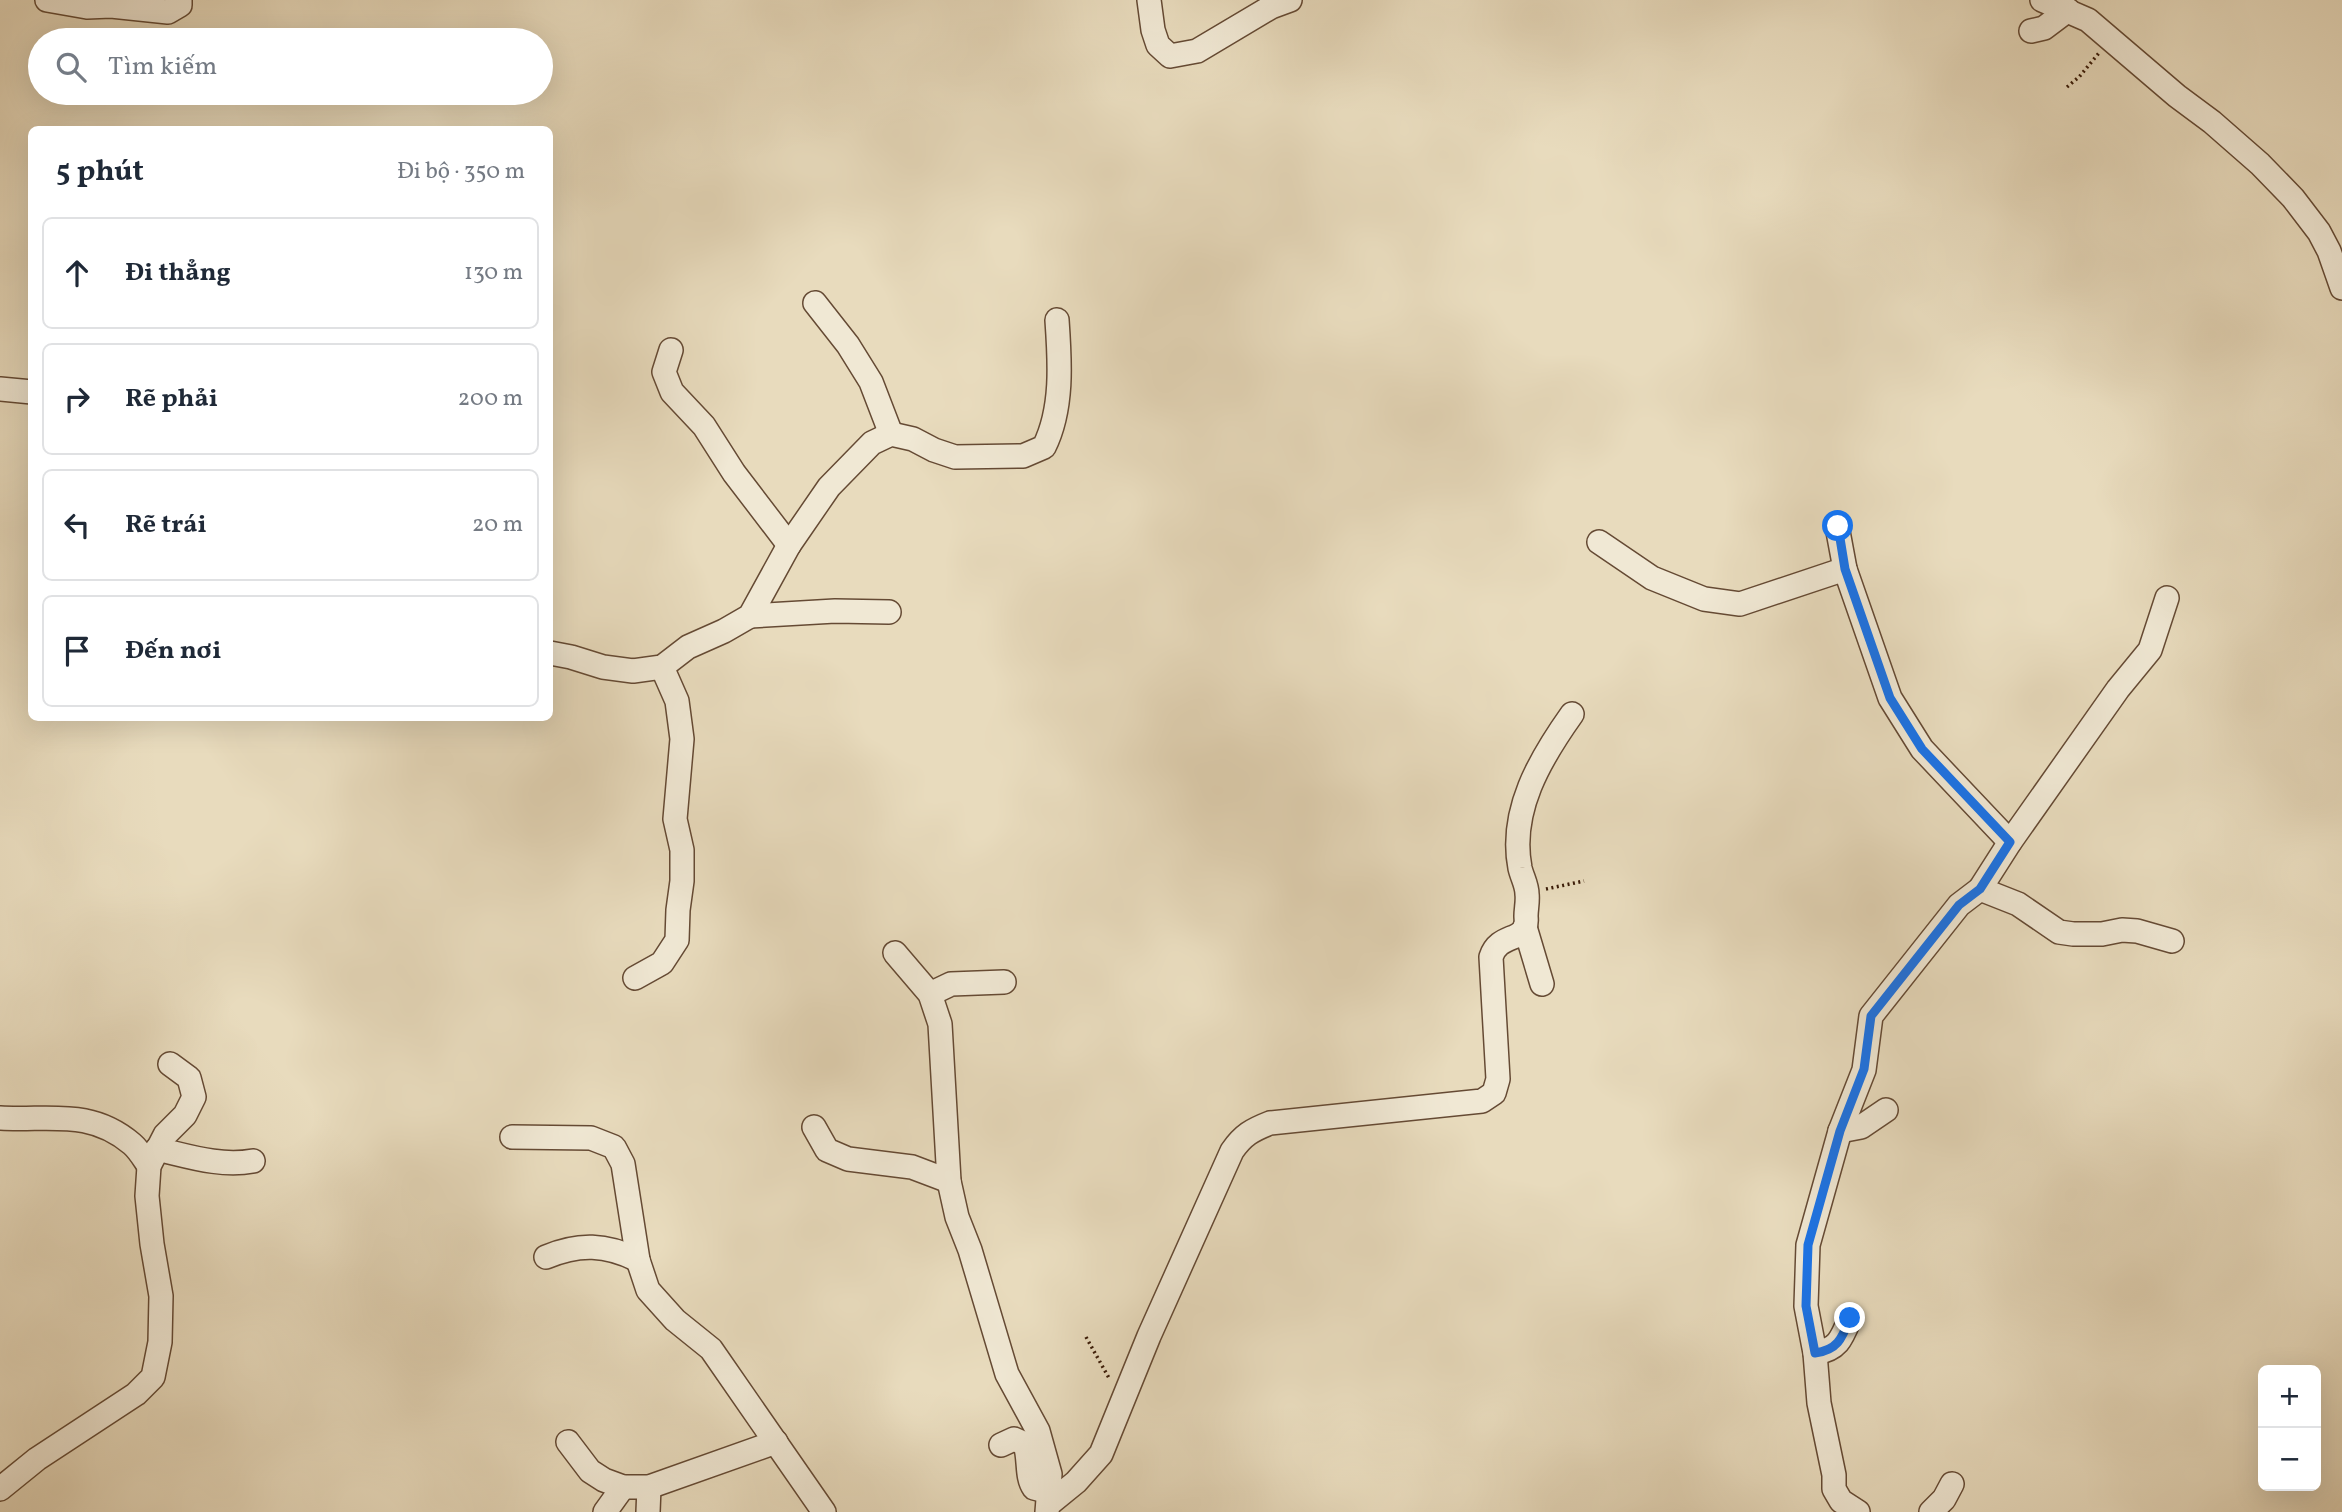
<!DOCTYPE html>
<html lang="vi">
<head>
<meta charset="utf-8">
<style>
  :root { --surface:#fff; --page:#f6f6f7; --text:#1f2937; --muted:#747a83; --line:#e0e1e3 }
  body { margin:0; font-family:Vollkorn,serif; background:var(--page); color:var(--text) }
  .controls { position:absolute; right:21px; bottom:21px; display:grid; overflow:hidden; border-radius:10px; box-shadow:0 7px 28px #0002 }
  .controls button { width:63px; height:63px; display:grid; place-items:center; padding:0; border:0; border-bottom:2px solid var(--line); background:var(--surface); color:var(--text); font:35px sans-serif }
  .stop { position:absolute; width:21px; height:21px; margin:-16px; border:5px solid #1a73e8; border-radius:50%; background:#fff }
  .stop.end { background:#1a73e8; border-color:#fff; box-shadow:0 2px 7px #0008 }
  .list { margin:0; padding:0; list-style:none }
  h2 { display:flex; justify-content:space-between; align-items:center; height:91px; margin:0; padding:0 28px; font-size:30px }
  h2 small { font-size:23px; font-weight:400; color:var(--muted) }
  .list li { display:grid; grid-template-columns:46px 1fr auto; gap:21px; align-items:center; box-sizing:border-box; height:112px; margin:0 14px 14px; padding:0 14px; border:2px solid var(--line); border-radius:10px }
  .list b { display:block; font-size:26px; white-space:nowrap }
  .list em { font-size:23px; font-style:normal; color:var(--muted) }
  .icon { flex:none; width:38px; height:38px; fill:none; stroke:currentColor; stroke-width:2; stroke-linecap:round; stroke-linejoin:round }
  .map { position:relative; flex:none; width:2342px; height:1512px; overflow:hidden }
  .search { position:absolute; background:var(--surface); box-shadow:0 7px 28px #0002; left:28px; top:28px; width:525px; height:77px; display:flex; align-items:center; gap:18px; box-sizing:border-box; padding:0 24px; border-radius:38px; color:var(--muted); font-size:26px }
  .panel { position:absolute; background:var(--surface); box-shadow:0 7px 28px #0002; left:28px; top:126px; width:525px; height:595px; border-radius:10px }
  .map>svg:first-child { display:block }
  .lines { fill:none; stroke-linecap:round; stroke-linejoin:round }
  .minor-casing { stroke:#654a34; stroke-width:26 }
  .path { stroke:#391a07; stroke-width:3.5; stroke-dasharray:2 3.5; stroke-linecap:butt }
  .minor { stroke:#f0e8d4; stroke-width:23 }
  .route { stroke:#1a73e8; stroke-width:9 }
</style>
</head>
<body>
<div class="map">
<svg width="2342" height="1512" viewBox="0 0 2342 1512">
  <rect width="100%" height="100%" fill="#e8dbbd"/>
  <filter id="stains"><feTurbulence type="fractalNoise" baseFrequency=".00286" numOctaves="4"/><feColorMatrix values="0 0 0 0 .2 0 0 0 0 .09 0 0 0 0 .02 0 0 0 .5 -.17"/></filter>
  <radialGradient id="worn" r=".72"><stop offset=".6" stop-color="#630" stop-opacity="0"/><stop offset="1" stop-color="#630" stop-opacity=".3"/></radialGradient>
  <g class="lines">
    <defs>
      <g id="minor">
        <polyline points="47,0 87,7 111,6 168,12 180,5 180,0"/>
        <polyline points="1149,0 1153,30 1158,45 1170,56 1197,51 1271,7 1290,0"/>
        <polyline points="2042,0 2088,20 2177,96 2212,122 2260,164 2293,198 2319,232 2329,251 2342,288"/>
        <polyline points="2031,31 2044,28 2068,10"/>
        <polyline points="815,303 848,345 871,382 891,434"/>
        <polyline points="671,350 664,372 672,392 704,426 734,473 789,545"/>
        <polyline points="0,389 32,392"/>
        <polyline points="1837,526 1845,569 1890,698 1922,749 2010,842"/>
        <polyline points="1599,542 1652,578 1704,599 1740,604 1845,569"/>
        <polyline points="750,616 835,611 889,612"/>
        <path d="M550,653L571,657L603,667L633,671L662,667L688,647L724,631L750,616L789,545L829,487L872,443L891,434L913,439L934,450L955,457L1023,456L1044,447C1063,409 1060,362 1057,320"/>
        <polyline points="1980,889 2018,904 2059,932 2073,934 2102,934 2122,930 2137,931 2172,941"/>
        <polyline points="1525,927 1542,984"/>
        <polyline points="895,953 930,994 940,1024 949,1181 957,1217 970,1250 1007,1374 1038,1431 1050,1474 1047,1512"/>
        <polyline points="635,978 662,963 677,940 678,910 682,881 682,850 675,819 682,739 677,701 662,667"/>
        <polyline points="930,994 951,984 1004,982"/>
        <path d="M0,1118C48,1121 90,1108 132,1144C139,1150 144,1159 149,1166"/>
        <polyline points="814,1127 827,1150 848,1159 912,1167 949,1181"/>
        <polyline points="1840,1131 1861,1127 1886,1110"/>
        <polyline points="512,1137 591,1138 614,1147 623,1164 638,1260 648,1290 675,1320 711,1349 824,1512"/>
        <path d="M157,1149C188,1156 220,1167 253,1161"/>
        <path d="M546,1257C579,1243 606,1244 638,1260"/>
        <path d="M1815,1353C1838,1350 1842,1338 1850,1318"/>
        <polyline points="568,1442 590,1471 604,1480 623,1487 649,1487 776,1442"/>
        <path d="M1001,1445L1014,1439L1025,1444C1030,1459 1026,1477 1034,1488L1050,1492"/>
        <polyline points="0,1489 37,1459 136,1394 153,1377 160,1342 161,1296 152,1244 147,1196 149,1166 165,1135 185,1115 194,1097 189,1078 170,1064"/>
        <path d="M1049,1504L1076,1482L1101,1454L1149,1336L1232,1151C1243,1135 1252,1130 1270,1123L1482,1101L1494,1093L1498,1079L1491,957C1498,935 1520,941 1525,927C1527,923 1526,919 1526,916C1526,909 1528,901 1527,894C1527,885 1522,877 1520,868C1509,811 1540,759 1572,714"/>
        <polyline points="605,1512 623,1487"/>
        <polyline points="648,1512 649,1487"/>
        <polyline points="1858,1512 1841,1501 1834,1489 1834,1475 1819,1403 1815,1353 1806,1306 1808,1245 1840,1131 1864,1070 1871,1016 1959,905 1980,889 2010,842 2118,689 2150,650 2167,598"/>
        <polyline points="1931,1512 1944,1499 1952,1484"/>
      </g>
    </defs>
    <use href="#minor" class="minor-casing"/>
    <g class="path">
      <polyline points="2067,87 2079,77 2099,53"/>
      <polyline points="1546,889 1584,881"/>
      <polyline points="1086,1337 1109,1378"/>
    </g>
    <use href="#minor" class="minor"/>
  </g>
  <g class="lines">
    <path class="route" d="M1838,526L1845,569L1890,698L1922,749L2010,842L1980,889L1959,905L1871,1016L1864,1069L1840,1131L1808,1245L1806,1306L1815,1353C1838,1350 1842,1338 1850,1318"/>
  </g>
  <rect width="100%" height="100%" filter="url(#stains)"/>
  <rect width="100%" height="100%" fill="url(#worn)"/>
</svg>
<div class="controls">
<button>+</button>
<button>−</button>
</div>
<div class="stop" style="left:1838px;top:526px"></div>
<div class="stop end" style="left:1850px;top:1318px"></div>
<div class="search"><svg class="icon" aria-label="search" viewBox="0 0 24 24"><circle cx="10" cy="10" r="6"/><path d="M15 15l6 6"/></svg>Tìm kiếm</div>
<section class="panel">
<h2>5 phút<small>Đi bộ · 350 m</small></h2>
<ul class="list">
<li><svg class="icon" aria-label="ahead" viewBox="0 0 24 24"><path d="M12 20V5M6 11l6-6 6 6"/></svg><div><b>Đi thẳng</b></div><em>130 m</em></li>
<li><svg class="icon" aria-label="right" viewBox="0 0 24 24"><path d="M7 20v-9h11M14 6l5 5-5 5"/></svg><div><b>Rẽ phải</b></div><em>200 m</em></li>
<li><svg class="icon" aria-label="left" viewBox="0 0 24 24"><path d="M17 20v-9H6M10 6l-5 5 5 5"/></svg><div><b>Rẽ trái</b></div><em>20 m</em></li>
<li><svg class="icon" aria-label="arrive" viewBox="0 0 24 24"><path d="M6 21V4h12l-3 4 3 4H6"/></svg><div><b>Đến nơi</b></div></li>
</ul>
</section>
</div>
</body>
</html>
